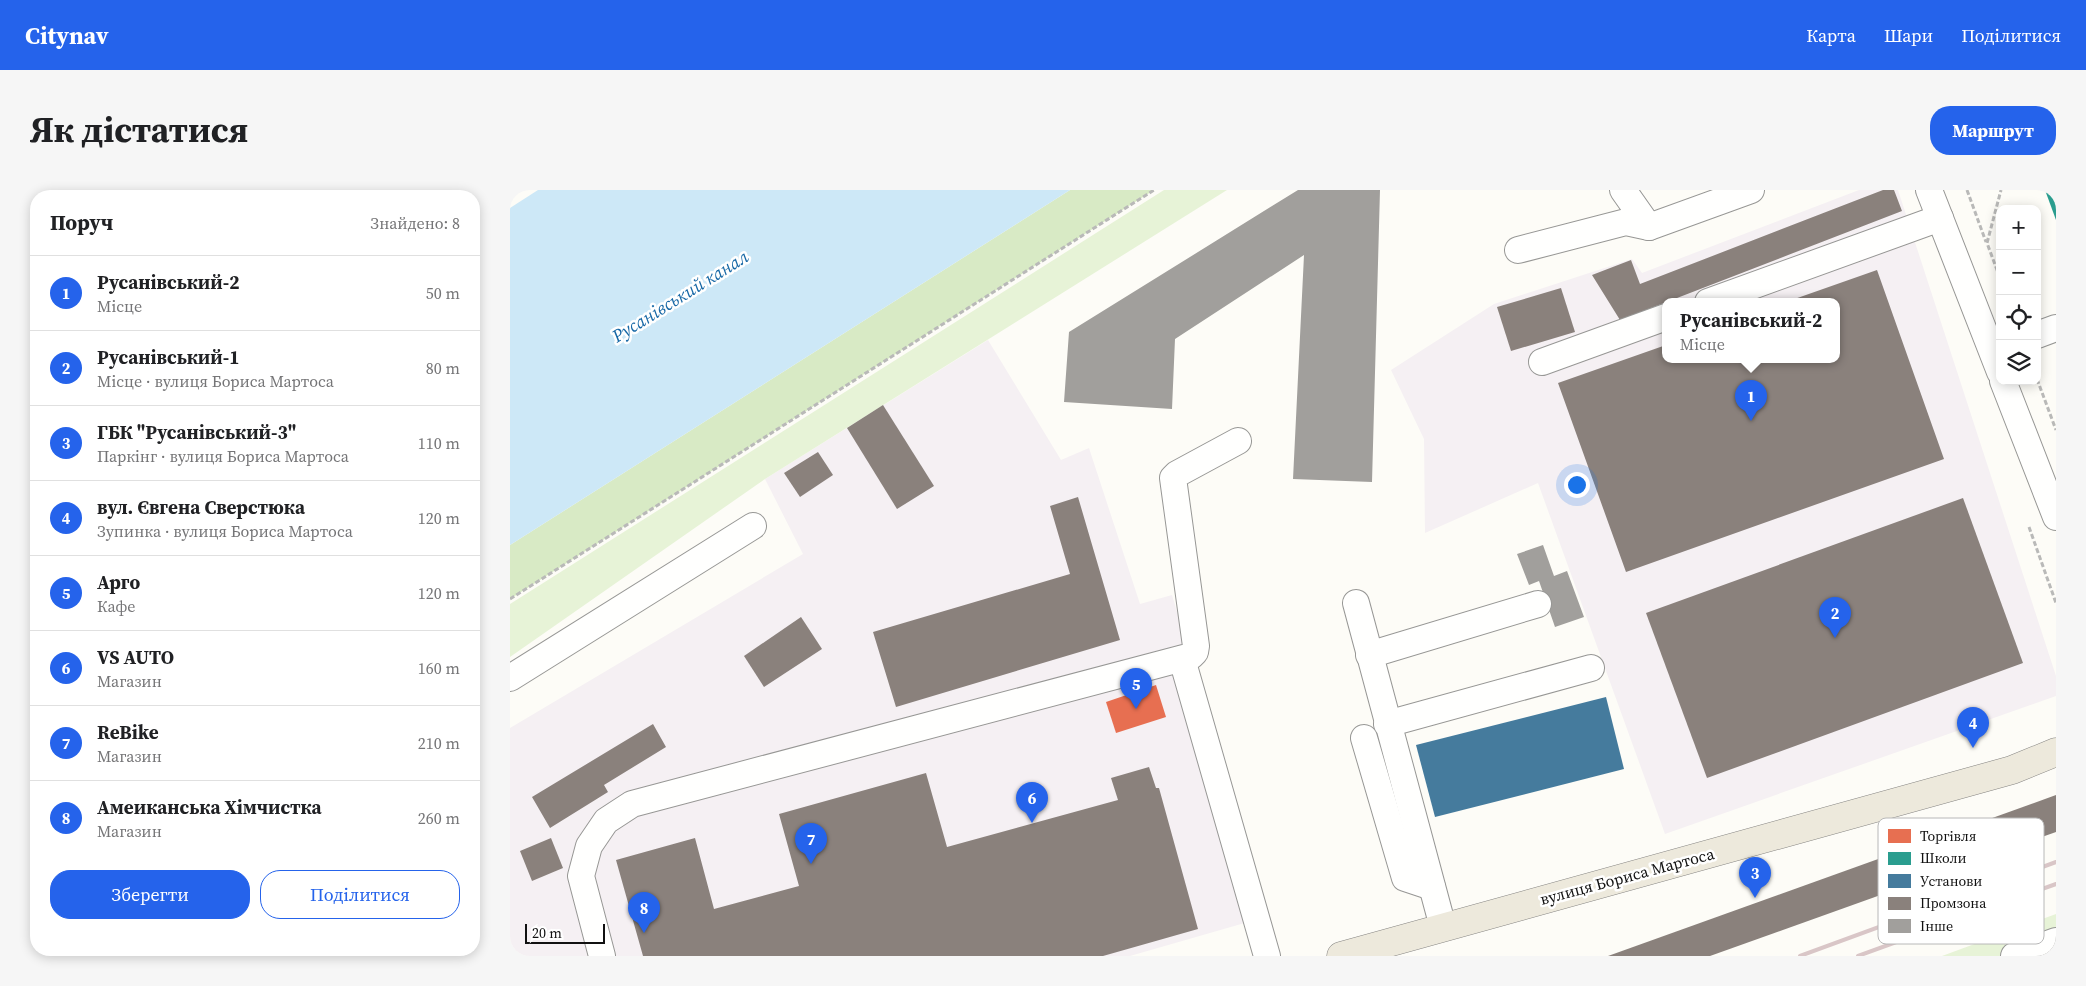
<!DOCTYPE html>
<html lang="uk">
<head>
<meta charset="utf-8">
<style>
  :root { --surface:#fff; --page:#f6f6f6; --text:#202124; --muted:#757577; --line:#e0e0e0; --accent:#2563eb }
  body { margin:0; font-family:"Source Serif 4",serif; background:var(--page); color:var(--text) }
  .controls { position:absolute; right:15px; top:15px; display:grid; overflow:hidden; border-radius:10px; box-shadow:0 2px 12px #0003 }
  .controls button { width:45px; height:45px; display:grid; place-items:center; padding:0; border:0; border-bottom:1px solid var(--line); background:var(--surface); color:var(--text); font:25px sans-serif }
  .scale { position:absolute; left:15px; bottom:12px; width:80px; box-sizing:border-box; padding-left:5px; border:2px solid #111; border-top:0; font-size:14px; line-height:18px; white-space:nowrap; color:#111; -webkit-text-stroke:4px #fff; paint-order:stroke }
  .you { position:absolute; left:1066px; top:294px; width:18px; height:18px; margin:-12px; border:4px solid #fff; border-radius:50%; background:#1a73e8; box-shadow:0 0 0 8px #1a73e833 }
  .badge { display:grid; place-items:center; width:32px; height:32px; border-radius:50%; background:var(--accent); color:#fff; font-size:16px; font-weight:700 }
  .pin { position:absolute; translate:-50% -41px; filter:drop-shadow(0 1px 2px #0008) }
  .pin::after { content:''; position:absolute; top:26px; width:18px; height:15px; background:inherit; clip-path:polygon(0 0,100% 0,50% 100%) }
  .popup { position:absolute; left:1152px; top:108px; width:178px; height:65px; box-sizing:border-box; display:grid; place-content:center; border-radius:10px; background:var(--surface); filter:drop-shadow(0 1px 4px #0005); font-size:16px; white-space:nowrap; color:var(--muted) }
  .popup b { font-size:19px; color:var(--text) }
  .popup::after { content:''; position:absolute; left:50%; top:100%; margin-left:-10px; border:10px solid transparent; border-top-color:var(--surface) }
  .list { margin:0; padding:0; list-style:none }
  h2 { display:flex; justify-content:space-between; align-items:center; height:65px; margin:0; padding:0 20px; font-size:21px }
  h2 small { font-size:16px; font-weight:400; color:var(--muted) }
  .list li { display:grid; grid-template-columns:32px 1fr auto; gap:15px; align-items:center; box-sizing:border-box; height:75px; padding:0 20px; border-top:1px solid var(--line) }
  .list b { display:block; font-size:19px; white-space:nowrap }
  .list p { margin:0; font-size:16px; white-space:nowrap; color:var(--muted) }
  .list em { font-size:16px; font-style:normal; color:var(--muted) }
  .actions { display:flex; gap:10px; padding:15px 20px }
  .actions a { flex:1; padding:11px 0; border:1px solid var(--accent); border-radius:20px; text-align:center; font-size:18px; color:var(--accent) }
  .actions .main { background:var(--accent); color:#fff }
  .icon { flex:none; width:28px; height:28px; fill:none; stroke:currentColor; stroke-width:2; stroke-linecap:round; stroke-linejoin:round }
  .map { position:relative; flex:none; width:1546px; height:766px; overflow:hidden; border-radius:20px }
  header { display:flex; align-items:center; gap:30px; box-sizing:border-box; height:70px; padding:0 25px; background:var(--accent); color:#fff }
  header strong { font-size:24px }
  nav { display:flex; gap:28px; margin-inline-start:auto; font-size:18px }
  .intro { display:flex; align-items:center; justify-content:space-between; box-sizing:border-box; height:120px; padding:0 30px }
  h1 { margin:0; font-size:35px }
  .button { padding:12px 22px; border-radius:20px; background:var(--accent); color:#fff; font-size:18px; font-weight:700 }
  main { display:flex; gap:30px; padding:0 30px }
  aside { flex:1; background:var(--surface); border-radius:20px; box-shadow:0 2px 12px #0003 }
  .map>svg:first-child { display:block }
  .industrial { fill:#f5f0f3; fill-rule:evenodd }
  .green { fill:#e7f3d7 }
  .forest { fill:#d8eac5 }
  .water { fill:#cde8f7 }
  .shops { fill:#e76f51 }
  .schools { fill:#2a9d8f }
  .public { fill:#457b9d }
  .industry { fill:#8a817c }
  .building { fill:#a19f9c }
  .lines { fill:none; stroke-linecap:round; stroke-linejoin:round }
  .minor-casing { stroke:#979795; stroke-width:28 }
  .major-casing { stroke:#858482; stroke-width:29 }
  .path { stroke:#b9b9b8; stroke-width:3; stroke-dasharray:5 2.5; stroke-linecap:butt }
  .minor { stroke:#fffffe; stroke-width:26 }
  .major { stroke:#ede9dc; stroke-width:28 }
  .rail { stroke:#d9c6c7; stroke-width:4 }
  .labels { text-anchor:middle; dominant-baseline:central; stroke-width:5; stroke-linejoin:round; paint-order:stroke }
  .street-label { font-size:16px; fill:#111; stroke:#fff }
  .water-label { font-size:18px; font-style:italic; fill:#1768a6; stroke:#fff }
  .key { fill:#fff; stroke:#b8b8b8; stroke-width:1 }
  .key-label { font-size:14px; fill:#111 }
</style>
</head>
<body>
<header>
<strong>Citynav</strong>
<nav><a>Карта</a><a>Шари</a><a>Поділитися</a></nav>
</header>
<div class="intro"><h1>Як дістатися</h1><a class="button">Маршрут</a></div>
<main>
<aside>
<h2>Поруч<small>Знайдено: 8</small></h2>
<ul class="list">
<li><span class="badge">1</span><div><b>Русанівський-2</b><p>Місце</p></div><em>50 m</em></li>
<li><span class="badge">2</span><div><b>Русанівський-1</b><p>Місце · вулиця Бориса Мартоса</p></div><em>80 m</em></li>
<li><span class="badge">3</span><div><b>ГБК &quot;Русанівський-3&quot;</b><p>Паркінг · вулиця Бориса Мартоса</p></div><em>110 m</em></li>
<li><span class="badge">4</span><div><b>вул. Євгена Сверстюка</b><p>Зупинка · вулиця Бориса Мартоса</p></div><em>120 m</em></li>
<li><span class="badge">5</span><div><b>Арго</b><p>Кафе</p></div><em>120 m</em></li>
<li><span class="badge">6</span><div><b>VS AUTO</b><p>Магазин</p></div><em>160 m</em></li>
<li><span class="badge">7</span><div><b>ReBike</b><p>Магазин</p></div><em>210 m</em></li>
<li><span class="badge">8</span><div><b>Амеиканська Хімчистка</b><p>Магазин</p></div><em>260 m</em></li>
</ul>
<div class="actions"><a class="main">Зберегти</a><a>Поділитися</a></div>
</aside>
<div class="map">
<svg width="1546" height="766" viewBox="0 0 1546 766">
  <rect width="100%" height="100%" fill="#fdfcf7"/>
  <g class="industrial">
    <path d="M1349,0H1388L1546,486V506L1155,644L1028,293L915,343L914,249L881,180L984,114L1122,69L1132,83ZM1156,112H1326V170H1156Z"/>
    <polygon points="478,150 551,270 579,258 630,414 662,405 759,726 620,766 0,766 0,538 293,364 255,289"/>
  </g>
  <g class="green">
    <polygon points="654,0 717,0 255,289 0,467 0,414"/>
    <polygon points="1546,724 1546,748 1496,766 1432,766"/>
  </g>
  <polygon class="forest" points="560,0 644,0 0,409 0,355"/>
  <polygon class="water" points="28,0 560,0 0,355 0,18"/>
  <polygon class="shops" points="646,495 656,527 606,543 596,512"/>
  <polygon class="schools" points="1535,0 1546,0 1546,30"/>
  <polygon class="public" points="1096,507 1114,579 925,627 906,555"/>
  <g class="industry">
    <polygon points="1373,0 1384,0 1392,21 1110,130 1082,85 1121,70 1130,94"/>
    <polygon points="1367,80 1434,269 1116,382 1048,193 1156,155 1156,170 1326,170 1326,112 1276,112"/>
    <polygon points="1051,98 1065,142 1001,161 987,117"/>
    <polygon points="373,215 424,296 387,319 337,238"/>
    <polygon points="308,262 323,285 290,307 274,283"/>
    <polygon points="568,307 610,450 386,517 363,442 560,384 540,316"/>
    <polygon points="1453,308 1513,473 1197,588 1136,423"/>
    <polygon points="291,427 312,459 254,497 234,466"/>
    <polygon points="143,534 156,557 94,595 98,602 40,638 22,607"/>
    <polygon points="639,577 646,598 649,598 688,739 593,766 133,766 106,670 185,648 204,719 289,696 269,624 416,583 437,657 608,610 601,588"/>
    <polygon points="1546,605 1546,642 1200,766 1098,766"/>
    <polygon points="41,648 53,678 22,691 10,661"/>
  </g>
  <g class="building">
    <polygon points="788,0 870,0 862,292 783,289 794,65 665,149 662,219 554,212 559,142"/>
    <polygon points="1033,355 1044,386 1057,381 1074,427 1045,437 1029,391 1019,395 1007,364"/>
  </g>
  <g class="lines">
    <defs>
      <g id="minor">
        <polyline points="1113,0 1139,37"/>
        <polyline points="1419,0 1490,182"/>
        <polyline points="1008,60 1116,32 1139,37 1241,0"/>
        <polyline points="1198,112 1430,28"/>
        <polyline points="1527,145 1546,138"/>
        <polyline points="1032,172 1156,127"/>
        <polyline points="1493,191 1546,327"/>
        <polyline points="846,413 933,737"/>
        <polyline points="859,465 1028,414"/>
        <polyline points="672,469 757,766"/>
        <polyline points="0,488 243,336"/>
        <polyline points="877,534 1081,478"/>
        <polyline points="854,548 895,688 922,697"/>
        <polyline points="92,766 71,686 79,656 96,631 122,614 681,466 685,462 686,456 663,288 667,284 728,251"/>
        <polyline points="1504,766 1546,751"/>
      </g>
      <polyline id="major" points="831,766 1502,580 1546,562"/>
    </defs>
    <use href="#minor" class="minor-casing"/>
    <use href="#major" class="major-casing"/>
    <g class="path">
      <polyline points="1457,0 1476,52"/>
      <polyline points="1490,88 1477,53 1491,0"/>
      <polyline points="1527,189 1546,240"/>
      <polyline points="1519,337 1546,413"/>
      <polyline points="0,409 644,0"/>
    </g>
    <use href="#minor" class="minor"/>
    <use href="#major" class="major"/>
    <g class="rail">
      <polyline points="1290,766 1546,672"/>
      <polyline points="1348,766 1546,694"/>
    </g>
  </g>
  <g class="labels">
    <g class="street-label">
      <text transform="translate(1117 686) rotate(-15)">вулиця Бориса Мартоса</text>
    </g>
    <g class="water-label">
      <text transform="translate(170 106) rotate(-32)">Русанівський канал</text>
    </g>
  </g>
  <rect x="1368" y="628" width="166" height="126" rx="8" class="key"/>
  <rect x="1378" y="639" width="23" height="14" fill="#e76f51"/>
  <rect x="1378" y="662" width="23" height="13" fill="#2a9d8f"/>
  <rect x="1378" y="684" width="23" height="14" fill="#457b9d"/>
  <rect x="1378" y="707" width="23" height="13" fill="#8a817c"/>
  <rect x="1378" y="729" width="23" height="14" fill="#a19f9c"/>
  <g class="key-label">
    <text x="1410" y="651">Торгівля</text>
    <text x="1410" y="673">Школи</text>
    <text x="1410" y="696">Установи</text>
    <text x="1410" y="718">Промзона</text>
    <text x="1410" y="741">Інше</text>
  </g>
</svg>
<div class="controls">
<button>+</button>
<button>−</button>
<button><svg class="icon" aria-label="locate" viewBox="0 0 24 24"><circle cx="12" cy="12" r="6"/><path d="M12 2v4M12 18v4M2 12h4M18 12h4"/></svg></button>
<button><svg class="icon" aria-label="layers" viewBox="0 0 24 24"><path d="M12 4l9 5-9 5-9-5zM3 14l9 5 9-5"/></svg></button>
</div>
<div class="scale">20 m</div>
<div class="you"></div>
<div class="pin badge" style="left:1241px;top:231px">1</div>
<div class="popup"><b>Русанівський-2</b>Місце</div>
<div class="pin badge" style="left:1325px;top:448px">2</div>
<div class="pin badge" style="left:1245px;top:708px">3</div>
<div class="pin badge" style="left:1463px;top:558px">4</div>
<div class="pin badge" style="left:626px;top:519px">5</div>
<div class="pin badge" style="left:522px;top:633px">6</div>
<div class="pin badge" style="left:301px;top:674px">7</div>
<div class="pin badge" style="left:134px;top:743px">8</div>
</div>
</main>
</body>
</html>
